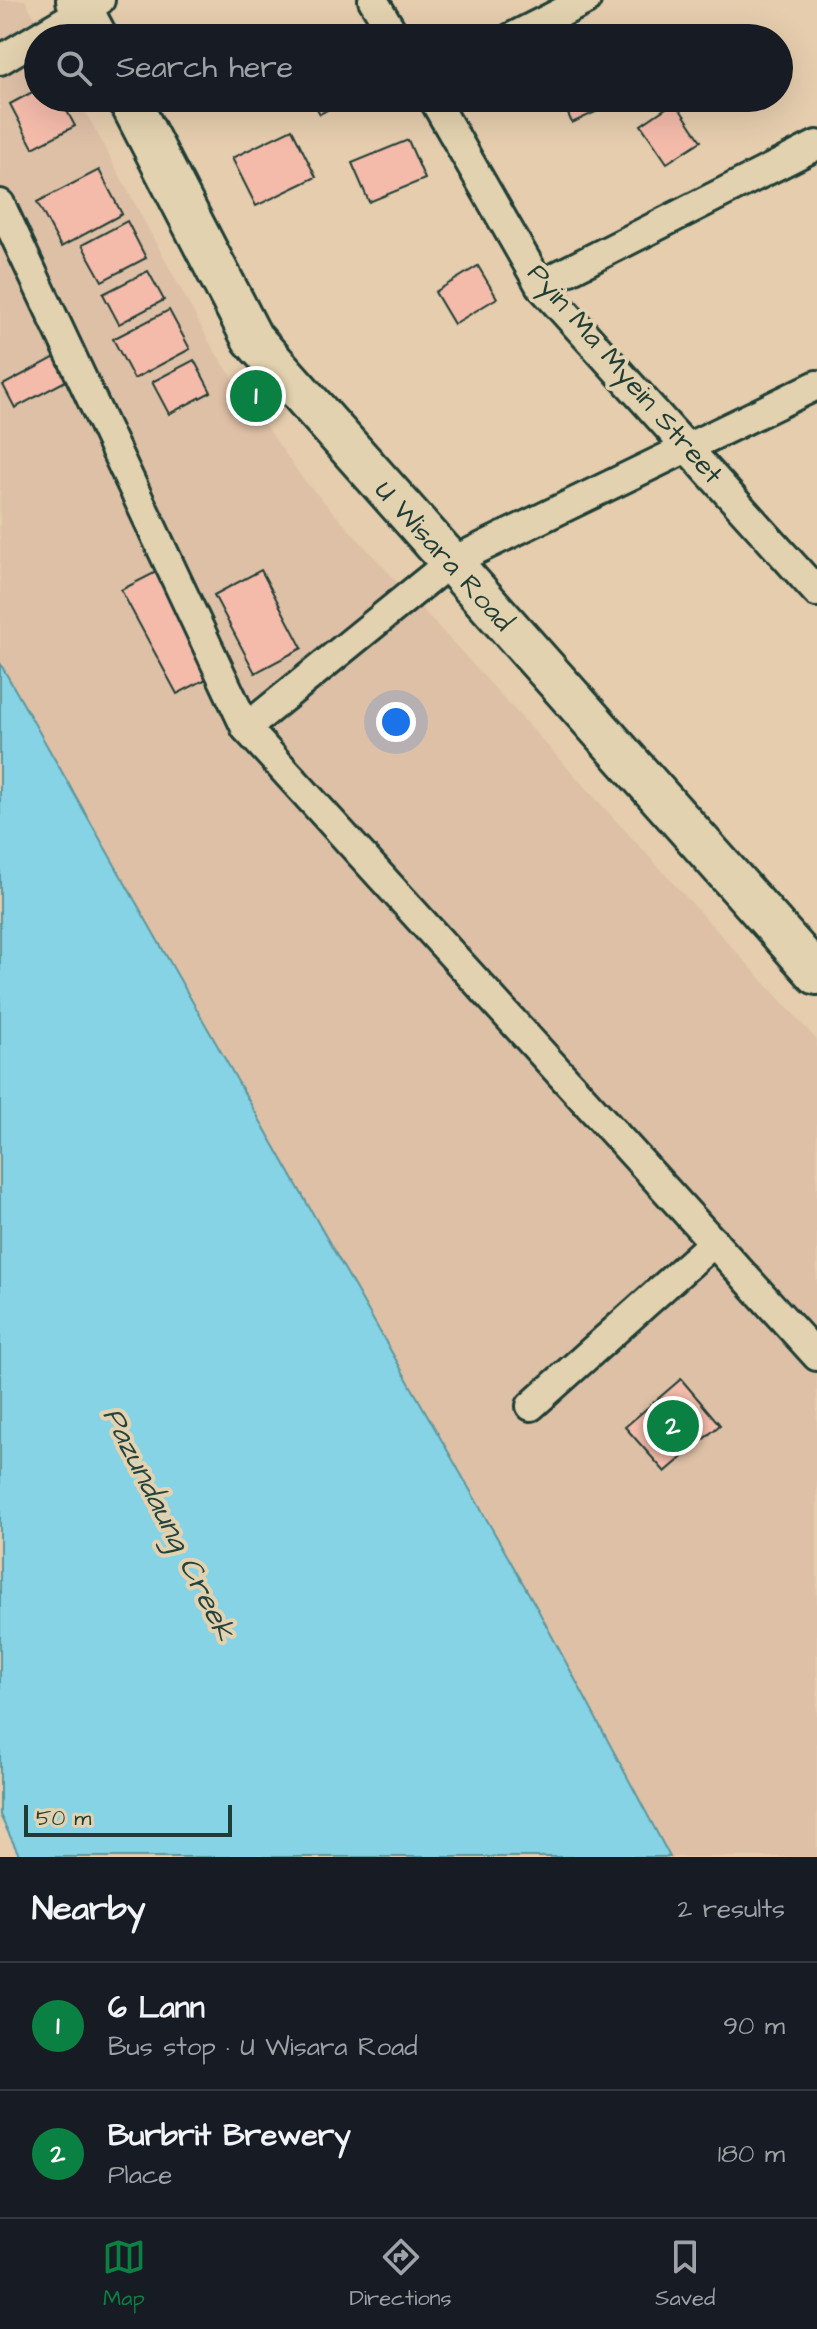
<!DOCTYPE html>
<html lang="en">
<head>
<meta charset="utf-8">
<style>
  :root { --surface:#171b24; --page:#242831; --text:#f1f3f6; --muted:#9ea1a6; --line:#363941; --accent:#0b8043 }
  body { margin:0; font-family:"Architects Daughter",sans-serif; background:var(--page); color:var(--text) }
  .scale { position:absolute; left:24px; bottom:20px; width:208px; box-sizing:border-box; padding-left:8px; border:4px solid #1f3d34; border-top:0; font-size:22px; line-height:28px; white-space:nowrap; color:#1f3d34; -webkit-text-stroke:6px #e3d2af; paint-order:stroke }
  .you { position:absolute; left:396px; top:722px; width:28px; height:28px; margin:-20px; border:6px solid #fff; border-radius:50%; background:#1a73e8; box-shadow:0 0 0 12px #1a73e833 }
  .badge { display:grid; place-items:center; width:52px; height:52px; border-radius:50%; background:var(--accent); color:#fff; font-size:26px; font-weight:700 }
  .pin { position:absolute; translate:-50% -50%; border:4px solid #fff; box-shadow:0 2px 8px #0006 }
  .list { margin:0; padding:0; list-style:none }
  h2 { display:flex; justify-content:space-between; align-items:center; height:104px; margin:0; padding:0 32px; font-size:34px }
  h2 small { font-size:26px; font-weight:400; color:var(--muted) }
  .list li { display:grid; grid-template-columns:52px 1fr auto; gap:24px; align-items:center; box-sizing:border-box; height:128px; padding:0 32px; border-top:2px solid var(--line) }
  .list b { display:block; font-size:30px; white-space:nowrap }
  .list p { margin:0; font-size:26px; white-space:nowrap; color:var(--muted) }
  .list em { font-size:26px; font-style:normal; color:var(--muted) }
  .icon { flex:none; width:44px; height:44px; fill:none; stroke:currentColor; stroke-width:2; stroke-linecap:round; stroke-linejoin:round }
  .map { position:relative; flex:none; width:817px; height:1857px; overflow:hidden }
  .search { position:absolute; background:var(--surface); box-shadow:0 8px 32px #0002; left:24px; right:24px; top:24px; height:88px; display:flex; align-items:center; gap:20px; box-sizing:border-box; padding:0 28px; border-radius:44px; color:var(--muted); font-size:30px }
  .sheet { height:360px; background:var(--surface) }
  nav { display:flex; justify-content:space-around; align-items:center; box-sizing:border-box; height:112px; border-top:2px solid var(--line); background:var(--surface); font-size:22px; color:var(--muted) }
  nav a { display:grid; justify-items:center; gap:4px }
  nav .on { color:var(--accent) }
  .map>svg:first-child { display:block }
  .built { fill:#dec0a6 }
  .water { fill:#86d3e5; stroke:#5d979e; stroke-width:2 }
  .building { fill:#f4bbaa; stroke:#1f3d34; stroke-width:2 }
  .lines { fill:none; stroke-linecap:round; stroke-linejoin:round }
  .street-casing { stroke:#1f3d34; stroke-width:34 }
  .secondary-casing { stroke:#1f3d34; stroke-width:46 }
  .street { stroke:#e3d2af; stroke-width:28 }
  .secondary { stroke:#e3d2af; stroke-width:40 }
  .labels { text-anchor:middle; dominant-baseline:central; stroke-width:8; stroke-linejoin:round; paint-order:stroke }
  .street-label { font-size:28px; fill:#1f3d34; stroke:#e3d2af }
  .water-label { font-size:30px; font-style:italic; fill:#24443d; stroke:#e3d2af }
</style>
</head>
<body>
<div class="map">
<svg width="817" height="1857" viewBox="0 0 817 1857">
  <rect width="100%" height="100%" fill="#e6cdae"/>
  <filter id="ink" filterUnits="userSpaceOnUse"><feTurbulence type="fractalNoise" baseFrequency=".0125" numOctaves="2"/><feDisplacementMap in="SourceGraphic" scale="16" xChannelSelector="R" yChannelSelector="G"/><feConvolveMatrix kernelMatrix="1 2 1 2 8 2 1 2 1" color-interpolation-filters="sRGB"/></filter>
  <g filter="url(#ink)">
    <polygon class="built" points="0,0 25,0 46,38 38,38 38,98 78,98 213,349 302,478 817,1040 817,1857 670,1857 537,1608 0,663"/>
    <polygon class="water" points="0,663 537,1608 670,1857 20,1857 0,1815"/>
    <g class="building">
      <polygon points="38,89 38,98 60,98 75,126 33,148 10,104"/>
      <polygon points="311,98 349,98 320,114"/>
      <polygon points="561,98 613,98 615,103 572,123"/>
      <polygon points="675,102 701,141 667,163 641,125"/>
      <polygon points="292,129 316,177 256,206 232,158"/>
      <polygon points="408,140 425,179 369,202 352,163"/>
      <polygon points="99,170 122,214 61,247 37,202"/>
      <polygon points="127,221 146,258 102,281 82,245"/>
      <polygon points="478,266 497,298 454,324 435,292"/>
      <polygon points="148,271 164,300 119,324 103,294"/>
      <polygon points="169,310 190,349 134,379 113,339"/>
      <polygon points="63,353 75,376 15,408 3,385"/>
      <polygon points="194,360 211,392 169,414 152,382"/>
      <polygon points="160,570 216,674 177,694 121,590"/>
      <polygon points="261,570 302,648 255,673 214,595"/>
      <polygon points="681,1379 720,1425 665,1472 625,1427"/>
    </g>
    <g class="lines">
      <defs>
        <g id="street">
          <polyline points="373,0 396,38"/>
          <polyline points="511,38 586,0"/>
          <polyline points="0,60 100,0"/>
          <polyline points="433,98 540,285 817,592"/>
          <polyline points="0,204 246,728 817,1356"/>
          <polyline points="540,285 817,145"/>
          <polyline points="246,728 449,563 817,385"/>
          <polyline points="531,1406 714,1242"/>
        </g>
        <g id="secondary">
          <polyline points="77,0 97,38"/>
          <polyline points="128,98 252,338 817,974"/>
        </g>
      </defs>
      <use href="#street" class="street-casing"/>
      <use href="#secondary" class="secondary-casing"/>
      <use href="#street" class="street"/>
      <use href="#secondary" class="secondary"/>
    </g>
  </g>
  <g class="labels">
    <g class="street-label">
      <text transform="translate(625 374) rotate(49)">Pyin Ma Myein Street</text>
      <text transform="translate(444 556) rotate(48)">U Wisara Road</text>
    </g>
    <g class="water-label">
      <text transform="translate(169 1524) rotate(63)">Pazundaung Creek</text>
    </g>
  </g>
</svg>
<div class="scale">50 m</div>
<div class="you"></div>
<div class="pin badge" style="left:256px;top:396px">1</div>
<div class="pin badge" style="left:673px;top:1426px">2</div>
<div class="search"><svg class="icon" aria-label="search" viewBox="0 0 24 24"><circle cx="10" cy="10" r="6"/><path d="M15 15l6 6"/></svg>Search here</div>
</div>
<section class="sheet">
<h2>Nearby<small>2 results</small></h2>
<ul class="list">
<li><span class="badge">1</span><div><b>6 Lann</b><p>Bus stop · U Wisara Road</p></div><em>90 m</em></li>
<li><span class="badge">2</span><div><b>Burbrit Brewery</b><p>Place</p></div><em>180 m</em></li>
</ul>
</section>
<nav>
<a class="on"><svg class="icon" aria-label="map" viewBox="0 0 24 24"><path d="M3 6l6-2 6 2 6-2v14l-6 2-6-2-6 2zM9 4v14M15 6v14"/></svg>Map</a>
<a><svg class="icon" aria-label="directions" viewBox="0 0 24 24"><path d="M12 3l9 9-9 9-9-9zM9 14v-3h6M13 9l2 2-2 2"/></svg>Directions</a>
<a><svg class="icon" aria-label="saved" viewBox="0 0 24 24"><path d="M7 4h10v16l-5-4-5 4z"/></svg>Saved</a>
</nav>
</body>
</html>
